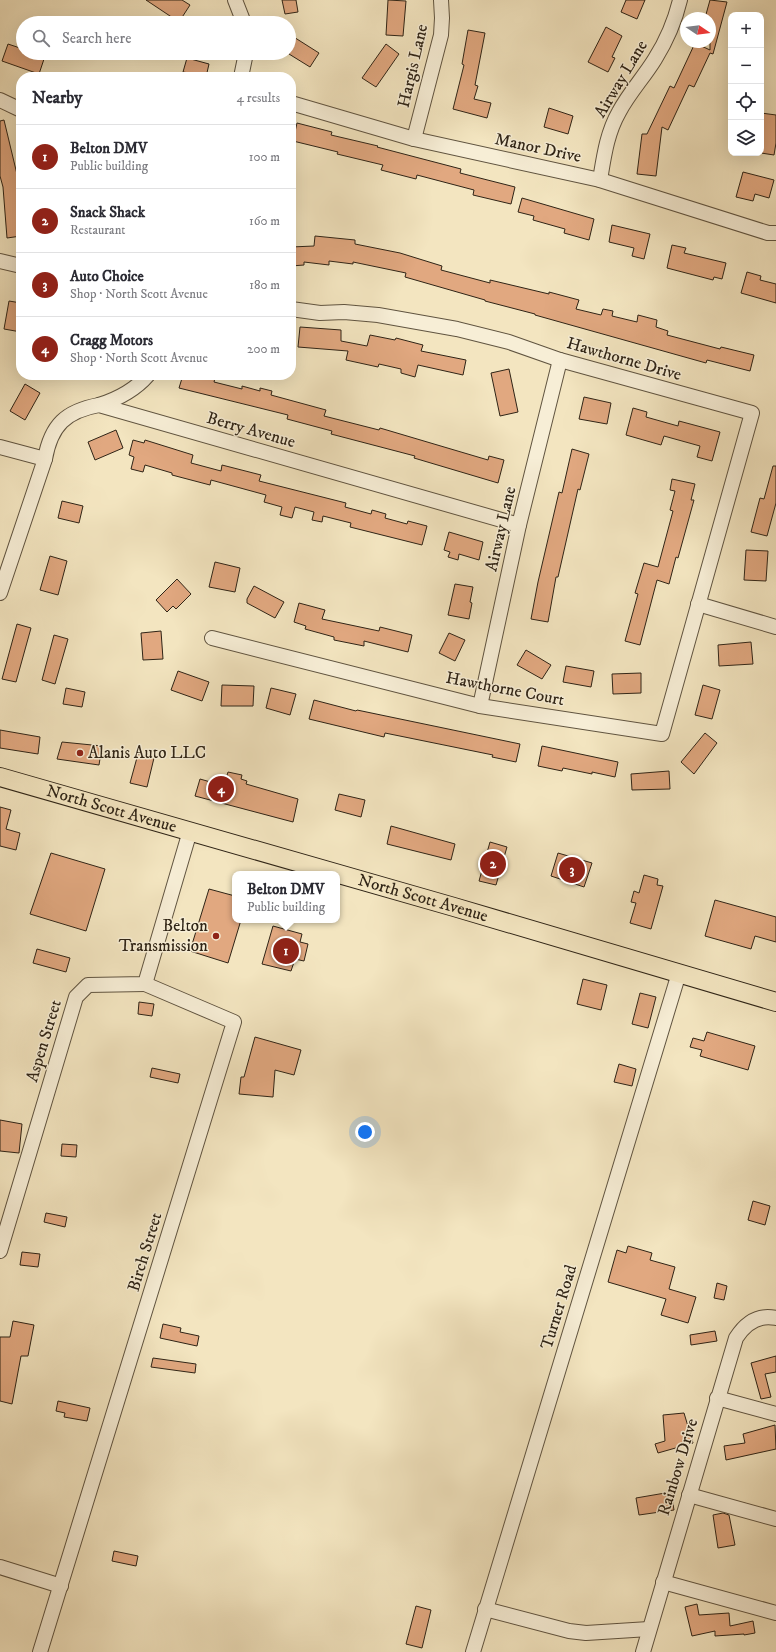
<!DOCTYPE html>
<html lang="en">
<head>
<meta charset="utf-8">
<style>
  :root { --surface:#fff; --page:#f2f2f3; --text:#2b2b33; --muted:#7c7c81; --line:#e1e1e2; --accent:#8f2418 }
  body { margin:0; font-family:"IM FELL DW Pica",serif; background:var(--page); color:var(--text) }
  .controls { position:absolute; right:12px; top:12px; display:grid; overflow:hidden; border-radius:8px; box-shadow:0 4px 16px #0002 }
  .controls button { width:36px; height:36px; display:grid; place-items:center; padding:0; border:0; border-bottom:1px solid var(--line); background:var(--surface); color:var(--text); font:20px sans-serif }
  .compass { position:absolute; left:680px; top:12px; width:36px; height:36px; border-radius:50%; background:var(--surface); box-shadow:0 4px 16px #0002; rotate:103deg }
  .you { position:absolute; left:365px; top:1132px; width:14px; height:14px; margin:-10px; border:3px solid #fff; border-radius:50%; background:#1a73e8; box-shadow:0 0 0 6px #1a73e833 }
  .badge { display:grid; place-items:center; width:26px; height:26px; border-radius:50%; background:var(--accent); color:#fff; font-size:13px; font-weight:700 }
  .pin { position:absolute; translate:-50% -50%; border:2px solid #fff; box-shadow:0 1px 4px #0006 }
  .popup { position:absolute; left:232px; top:871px; width:108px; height:52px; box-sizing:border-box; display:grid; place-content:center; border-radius:8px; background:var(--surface); filter:drop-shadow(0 1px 3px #0005); font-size:13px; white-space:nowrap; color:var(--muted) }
  .popup b { font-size:15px; color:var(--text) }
  .popup::after { content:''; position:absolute; left:50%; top:100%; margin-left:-8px; border:8px solid transparent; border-top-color:var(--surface) }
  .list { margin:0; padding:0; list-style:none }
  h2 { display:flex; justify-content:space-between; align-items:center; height:52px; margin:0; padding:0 16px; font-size:17px }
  h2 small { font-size:13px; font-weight:400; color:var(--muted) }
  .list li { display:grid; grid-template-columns:26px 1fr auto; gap:12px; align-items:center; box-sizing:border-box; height:64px; padding:0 16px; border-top:1px solid var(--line) }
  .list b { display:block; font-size:15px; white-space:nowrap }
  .list p { margin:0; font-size:13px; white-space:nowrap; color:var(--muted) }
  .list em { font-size:13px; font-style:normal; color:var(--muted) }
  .icon { flex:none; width:22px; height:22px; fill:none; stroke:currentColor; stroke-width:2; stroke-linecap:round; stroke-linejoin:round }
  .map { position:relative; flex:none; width:776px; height:1652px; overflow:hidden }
  .search { position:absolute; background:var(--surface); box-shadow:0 4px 16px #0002; left:16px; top:16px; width:280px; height:44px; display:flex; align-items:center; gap:10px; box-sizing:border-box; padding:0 14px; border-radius:22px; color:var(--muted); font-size:15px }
  .panel { position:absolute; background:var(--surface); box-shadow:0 4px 16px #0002; left:16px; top:72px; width:280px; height:308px; border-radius:16px }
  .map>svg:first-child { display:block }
  .building { fill:#e1a880; stroke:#2f2416 }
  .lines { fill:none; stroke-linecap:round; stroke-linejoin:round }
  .minor-casing { stroke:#605440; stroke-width:16 }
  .major-casing { stroke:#2f2416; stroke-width:20 }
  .minor { stroke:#f7eed6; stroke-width:14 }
  .major { stroke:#f3e5c0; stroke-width:18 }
  .poi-dot { fill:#8f2418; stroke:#f7eed6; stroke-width:1.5 }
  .labels { text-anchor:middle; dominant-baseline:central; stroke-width:3; stroke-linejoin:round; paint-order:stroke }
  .street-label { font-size:17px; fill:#2f2416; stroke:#f7eed6 }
  .poi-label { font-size:17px; fill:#2f2416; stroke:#f7eed6; text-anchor:start }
</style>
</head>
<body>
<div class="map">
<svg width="776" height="1652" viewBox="0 0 776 1652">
  <rect width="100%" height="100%" fill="#f3e5c0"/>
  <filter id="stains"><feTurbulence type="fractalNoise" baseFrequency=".005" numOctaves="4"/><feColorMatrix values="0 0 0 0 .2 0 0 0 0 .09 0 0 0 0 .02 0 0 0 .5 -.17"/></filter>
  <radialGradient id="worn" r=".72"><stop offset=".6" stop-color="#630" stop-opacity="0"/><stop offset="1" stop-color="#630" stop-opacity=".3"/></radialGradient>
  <g class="building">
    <polygon points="146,0 182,0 190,5 179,22"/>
    <polygon points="282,0 296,0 298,12 285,14"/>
    <polygon points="388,0 406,1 403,36 386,35"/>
    <polygon points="626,0 645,0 637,19 621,12"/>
    <polygon points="710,0 727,2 713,54 710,53 694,87 689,85 668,130 662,127 656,176 637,174 642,134 647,134 670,86 674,88 695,43 710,50 710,18 705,18"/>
    <polygon points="606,27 622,36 612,57 615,58 608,72 588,62"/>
    <polygon points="468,30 485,33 475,85 478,86 474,99 491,103 487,118 453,109 464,65 462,64"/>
    <polygon points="289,34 319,53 310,67 289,54"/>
    <polygon points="8,44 23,49 23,53 36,53 45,56 39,74 2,61"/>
    <polygon points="386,44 399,54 376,87 362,78"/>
    <polygon points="187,58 209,64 206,77 188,77 189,73 183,72"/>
    <polygon points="549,108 573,116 568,134 544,127"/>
    <polygon points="761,113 776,115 776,143 774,155 761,153"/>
    <polygon points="4,120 21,191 21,236 7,238 3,187 0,176 0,121"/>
    <polygon points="297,123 332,132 331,135 378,146 377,147 461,169 460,173 515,187 511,204 473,195 474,190 417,175 416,179 381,170 383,165 337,154 338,152 293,141"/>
    <polygon points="743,172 774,180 769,198 755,194 753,201 736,197"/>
    <polygon points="522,198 594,219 589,240 564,233 565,229 533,220 534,216 518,212"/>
    <polygon points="612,225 650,234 644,259 632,256 634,248 609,242"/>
    <polygon points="315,236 355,240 355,244 400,253 442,266 441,270 490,283 490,280 549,294 549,292 579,300 576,309 601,315 603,309 613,311 612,316 637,322 638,315 657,320 656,327 668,331 667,335 720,349 721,347 754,355 750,371 707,360 706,363 535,315 535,314 485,301 485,300 405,277 406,273 353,262 353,264 329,261 329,265 304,262 304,265 291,266 291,247 314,246"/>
    <polygon points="672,245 686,248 684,253 726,263 722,279 714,277 713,280 667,268"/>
    <polygon points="747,272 761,276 760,280 776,284 776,303 741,293"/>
    <polygon points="9,301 21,303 21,332 4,329"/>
    <polygon points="300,327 341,330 341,341 367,346 370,335 395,340 396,338 423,345 421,351 466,360 463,375 418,365 415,377 401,373 401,369 379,364 378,367 346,360 348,351 298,347"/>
    <polygon points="509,369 518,412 500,416 491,373"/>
    <polygon points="183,375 205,375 215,378 214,382 242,389 242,386 260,391 260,388 272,391 271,395 326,410 324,416 379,430 380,428 488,460 489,456 504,460 498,483 414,458 415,456 331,434 332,431 287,419 288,415 179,388"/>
    <polygon points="25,384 40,393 25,420 10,411"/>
    <polygon points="584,397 611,403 607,424 579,419"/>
    <polygon points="633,408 647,412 646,417 678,426 679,421 720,432 712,461 697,457 700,446 664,436 661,445 626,435"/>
    <polygon points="116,430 123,448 95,460 88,442"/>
    <polygon points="133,440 144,443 145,440 193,455 191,463 221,471 222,465 261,475 259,481 346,503 345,507 371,514 372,510 386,514 385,518 407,524 408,521 427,526 422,545 350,527 351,523 323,516 322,522 312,520 314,512 295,507 292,518 280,515 282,507 264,502 266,495 211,480 210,485 172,475 172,473 145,465 143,472 131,469 134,457 129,455"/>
    <polygon points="572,449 589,454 580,490 578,489 558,577 556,577 548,622 531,619 538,582 559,492 562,493"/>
    <polygon points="773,466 776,466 776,503 767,536 751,532 760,498 764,499"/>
    <polygon points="672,479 695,484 691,500 694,500 678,558 676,557 669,584 657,580 640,645 625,641 638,594 635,593 644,563 658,567 673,511 670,510 675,491 670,490"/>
    <polygon points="62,501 83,506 79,523 58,518"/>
    <polygon points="449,532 483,542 479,560 459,554 458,560 448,557 450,552 444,550"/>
    <polygon points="746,550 768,551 766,581 744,580"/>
    <polygon points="50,556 67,561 58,595 40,590"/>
    <polygon points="215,562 240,568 235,592 209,587"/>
    <polygon points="177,579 191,594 176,609 173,606 167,612 156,600"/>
    <polygon points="455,584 473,587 470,602 472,603 469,619 448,615"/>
    <polygon points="254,586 284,602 275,618 247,603 247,599"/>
    <polygon points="299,603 325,610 322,619 379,631 380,627 412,635 408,652 364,641 364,646 334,640 334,637 305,629 306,626 294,622"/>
    <polygon points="17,624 31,628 16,682 2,679"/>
    <polygon points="161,631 163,659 143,660 141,633"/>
    <polygon points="449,633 465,640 455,661 439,653"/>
    <polygon points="54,635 68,639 55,684 42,680"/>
    <polygon points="751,642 753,664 719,666 718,645"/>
    <polygon points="526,650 551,665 542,679 517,665"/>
    <polygon points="566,666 594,671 591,687 563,682"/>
    <polygon points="178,671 209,682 202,701 171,690"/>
    <polygon points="641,673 641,693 613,694 612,674"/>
    <polygon points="222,685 254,686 253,706 221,706"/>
    <polygon points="703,685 720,690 712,719 695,715"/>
    <polygon points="66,688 85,692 82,707 63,704"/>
    <polygon points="271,688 296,694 290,715 266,708"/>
    <polygon points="314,700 356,711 357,710 520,744 516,762 492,757 493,755 385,733 384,737 309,719"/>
    <polygon points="0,730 40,737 38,754 0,748"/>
    <polygon points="705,733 717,743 694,774 681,762"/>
    <polygon points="62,742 102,746 99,765 57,759"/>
    <polygon points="542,746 618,762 615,777 592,772 592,774 563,768 562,771 538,766"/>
    <polygon points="138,754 154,758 147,787 130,783"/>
    <polygon points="669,771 670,789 632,790 631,774"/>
    <polygon points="228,772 242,775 241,779 247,781 246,784 298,799 293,822 195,796 200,779 214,783 214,780 225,782"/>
    <polygon points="339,794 365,800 361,817 335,810"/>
    <polygon points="0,807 11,810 6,829 20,833 16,850 0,846"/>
    <polygon points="391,826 455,844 451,860 387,844"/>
    <polygon points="490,842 507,847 496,885 479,881"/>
    <polygon points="51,853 105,869 86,931 30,914"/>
    <polygon points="558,853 592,863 584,887 551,876"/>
    <polygon points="644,875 658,879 657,885 663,886 651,929 630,923 636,903 631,902 634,891 639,893"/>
    <polygon points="209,889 235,896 235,920 241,920 228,963 190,951"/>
    <polygon points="715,900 776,917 776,942 755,936 751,949 705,936"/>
    <polygon points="273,926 302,934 300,942 308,944 304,961 295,959 291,971 262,964"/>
    <polygon points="37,949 70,958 66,972 33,963"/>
    <polygon points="583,979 607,985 601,1010 577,1004"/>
    <polygon points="640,993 656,997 648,1028 632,1024"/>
    <polygon points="139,1002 154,1004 152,1016 138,1014"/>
    <polygon points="707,1032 755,1046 748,1070 700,1056 702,1050 690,1047 693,1038 704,1041"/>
    <polygon points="255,1037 301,1050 294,1075 275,1070 273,1097 239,1094 241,1077 244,1077"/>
    <polygon points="619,1064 636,1069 632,1086 614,1082"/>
    <polygon points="152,1068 180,1074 178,1083 150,1077"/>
    <polygon points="0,1120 22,1124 19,1153 0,1151"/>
    <polygon points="62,1144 77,1145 76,1157 61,1156"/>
    <polygon points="753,1201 770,1206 765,1225 748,1220"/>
    <polygon points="46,1213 67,1217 65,1227 44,1222"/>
    <polygon points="628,1246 652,1253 650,1260 675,1267 669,1289 696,1297 688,1323 661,1315 666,1299 608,1282 617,1250 626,1253"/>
    <polygon points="22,1252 40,1254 38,1267 20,1265"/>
    <polygon points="717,1283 727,1286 724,1300 714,1298"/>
    <polygon points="13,1321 34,1325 28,1356 21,1356 12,1404 0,1401 0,1337 10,1337"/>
    <polygon points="163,1324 181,1328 180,1332 199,1336 197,1346 160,1338"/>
    <polygon points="715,1331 717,1341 691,1345 690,1335"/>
    <polygon points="776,1356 776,1372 765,1374 771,1397 761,1399 751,1363"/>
    <polygon points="153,1358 196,1364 195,1373 151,1367"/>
    <polygon points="58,1401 90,1408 87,1421 64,1417 65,1413 56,1411"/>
    <polygon points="684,1413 693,1443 658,1453 655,1444 665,1441 663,1415"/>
    <polygon points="775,1425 776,1449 726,1460 724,1446 745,1443 743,1434"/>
    <polygon points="671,1492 674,1510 639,1515 636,1498"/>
    <polygon points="723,1513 729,1515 735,1545 718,1548 713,1515"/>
    <polygon points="114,1551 138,1556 136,1566 112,1561"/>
    <polygon points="697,1604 699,1615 729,1613 730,1626 753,1621 755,1633 744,1635 744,1634 715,1636 715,1631 692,1636 685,1607"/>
    <polygon points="416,1606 431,1610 422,1648 406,1644"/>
  </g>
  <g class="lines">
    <defs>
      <g id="minor">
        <polyline points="235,0 244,23"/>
        <polyline points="241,77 246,53"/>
        <polyline points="0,100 21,110"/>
        <polyline points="291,103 414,139 600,180 768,233 776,233"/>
        <polyline points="414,139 441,35 442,18 441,0"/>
        <path d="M600,180C604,156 607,133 619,112C629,93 644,77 655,59C667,40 675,21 680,0"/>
        <polyline points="0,261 21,266"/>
        <path d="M99,405C118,399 135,390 148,375"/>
        <polyline points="0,447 45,459"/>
        <path d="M0,593L45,459C51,425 66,411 99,405L519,525"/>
        <polyline points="698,604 776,627"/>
        <polyline points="212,638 480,706 662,734 752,413 560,360 509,342 457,329 378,315 344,312 320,313 291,309"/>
        <polyline points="480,706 519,525 560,360"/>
        <polyline points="0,1251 76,997 88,985 145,984 190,831"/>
        <polyline points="717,1398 776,1414"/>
        <polyline points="689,1495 776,1519"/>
        <polyline points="0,1567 61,1586"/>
        <polyline points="663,1582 776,1613"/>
        <polyline points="485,1609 569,1631 586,1633 649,1629"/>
        <polyline points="40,1652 234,1022 145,984"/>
        <polyline points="473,1652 679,973"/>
        <path d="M643,1652L736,1338C745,1324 758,1314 776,1318"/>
      </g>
      <g id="major">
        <path id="s1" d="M0,777L454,907L776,1002"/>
      </g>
    </defs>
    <use href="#minor" class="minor-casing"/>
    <use href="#major" class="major-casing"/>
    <use href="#minor" class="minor"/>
    <use href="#major" class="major"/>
  </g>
  <g class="poi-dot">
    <circle cx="80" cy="753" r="4"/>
    <circle cx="216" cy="936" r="4"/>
  </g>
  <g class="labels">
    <g class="street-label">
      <text transform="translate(413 66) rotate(-77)">Hargis Lane</text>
      <text transform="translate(621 79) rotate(-59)">Airway Lane</text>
      <text transform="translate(538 148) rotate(12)">Manor Drive</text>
      <text transform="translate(624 359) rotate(16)">Hawthorne Drive</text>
      <text transform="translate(251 430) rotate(16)">Berry Avenue</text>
      <text transform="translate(501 529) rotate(-77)">Airway Lane</text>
      <text transform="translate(505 689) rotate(11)">Hawthorne Court</text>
      <text stroke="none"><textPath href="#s1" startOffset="116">North Scott Avenue</textPath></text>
      <text stroke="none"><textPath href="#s1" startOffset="440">North Scott Avenue</textPath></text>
      <text transform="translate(44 1041) rotate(-73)">Aspen Street</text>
      <text transform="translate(145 1252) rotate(-73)">Birch Street</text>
      <text transform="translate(559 1307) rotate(-73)">Turner Road</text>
      <text transform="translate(678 1467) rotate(-73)">Rainbow Drive</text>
    </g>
    <g class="poi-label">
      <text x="88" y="753">Alanis Auto LLC</text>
      <text x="208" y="926" text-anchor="end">Belton<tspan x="208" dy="20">Transmission</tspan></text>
    </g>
  </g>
  <rect width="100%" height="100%" filter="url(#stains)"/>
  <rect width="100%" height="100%" fill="url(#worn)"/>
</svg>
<div class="controls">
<button>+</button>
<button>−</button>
<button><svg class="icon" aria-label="locate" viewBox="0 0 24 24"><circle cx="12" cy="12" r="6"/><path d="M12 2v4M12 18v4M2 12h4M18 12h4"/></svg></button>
<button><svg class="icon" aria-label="layers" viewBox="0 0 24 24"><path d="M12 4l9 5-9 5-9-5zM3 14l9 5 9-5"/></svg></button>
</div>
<svg class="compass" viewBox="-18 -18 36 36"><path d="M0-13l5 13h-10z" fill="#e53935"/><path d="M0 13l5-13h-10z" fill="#7c7c81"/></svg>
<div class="you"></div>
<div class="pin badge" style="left:286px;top:951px">1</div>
<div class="popup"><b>Belton DMV</b>Public building</div>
<div class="pin badge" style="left:493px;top:864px">2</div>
<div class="pin badge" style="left:572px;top:870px">3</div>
<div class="pin badge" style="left:221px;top:789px">4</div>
<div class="search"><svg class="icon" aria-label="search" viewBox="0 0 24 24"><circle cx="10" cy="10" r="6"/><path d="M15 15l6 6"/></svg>Search here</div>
<section class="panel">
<h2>Nearby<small>4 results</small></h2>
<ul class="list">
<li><span class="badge">1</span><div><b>Belton DMV</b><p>Public building</p></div><em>100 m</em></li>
<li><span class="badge">2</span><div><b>Snack Shack</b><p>Restaurant</p></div><em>160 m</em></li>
<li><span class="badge">3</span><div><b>Auto Choice</b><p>Shop · North Scott Avenue</p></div><em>180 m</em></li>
<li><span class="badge">4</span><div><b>Cragg Motors</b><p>Shop · North Scott Avenue</p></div><em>200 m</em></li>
</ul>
</section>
</div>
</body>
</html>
